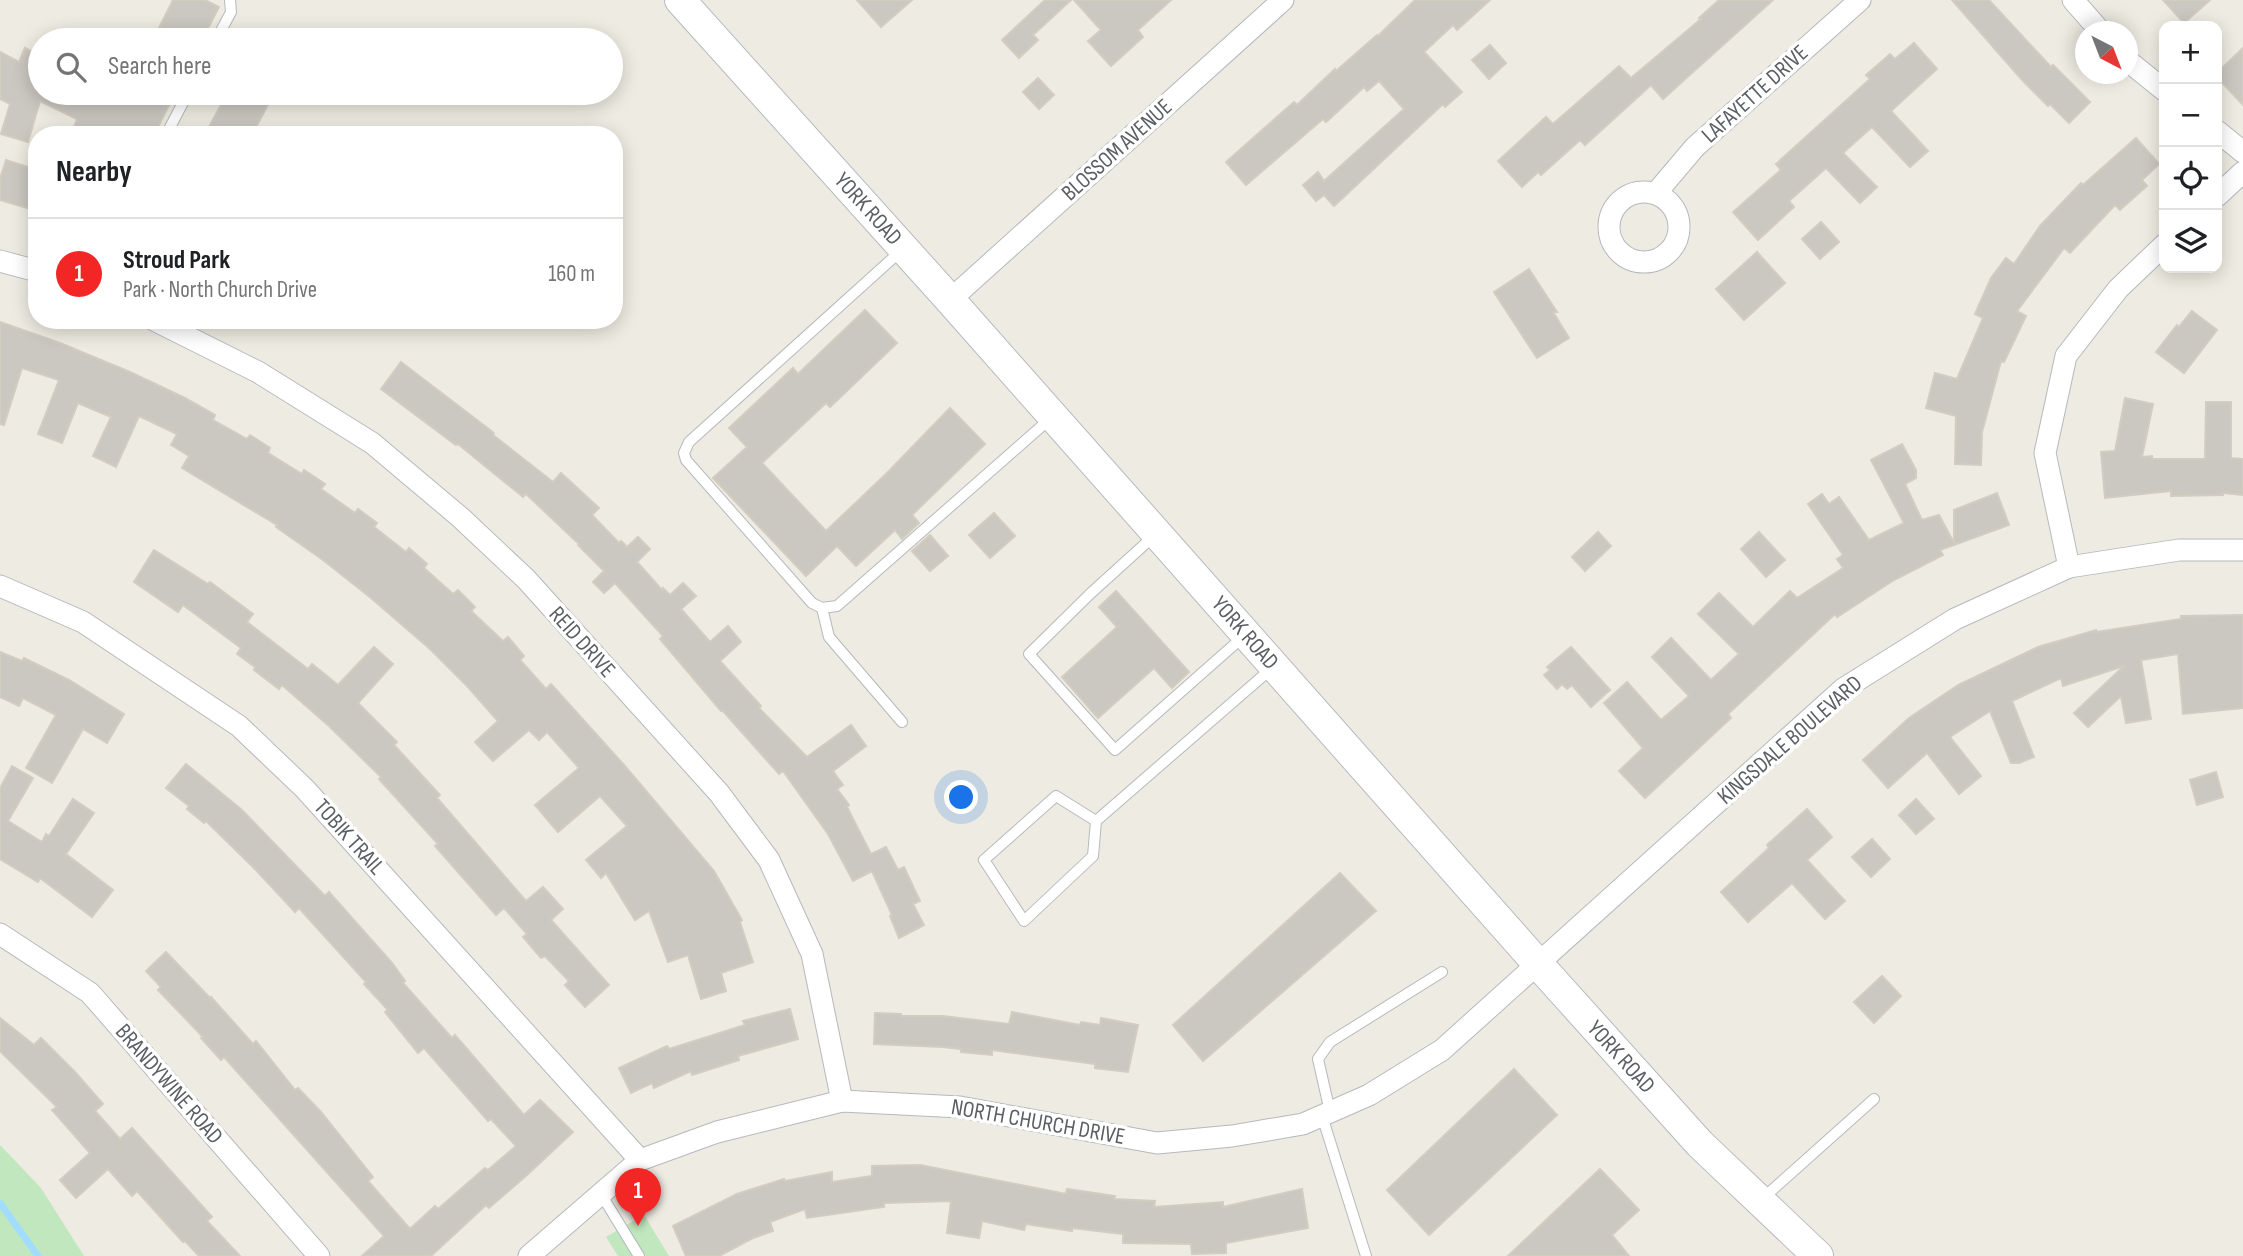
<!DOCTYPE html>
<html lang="en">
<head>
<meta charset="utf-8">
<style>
  :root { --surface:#fff; --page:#f6f6f6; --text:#202124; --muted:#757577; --line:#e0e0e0; --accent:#f12625 }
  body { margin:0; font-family:"Sofia Sans Condensed",sans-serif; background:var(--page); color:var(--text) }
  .controls { position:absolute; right:21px; top:21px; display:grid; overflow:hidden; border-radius:14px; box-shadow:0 4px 18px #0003 }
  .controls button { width:63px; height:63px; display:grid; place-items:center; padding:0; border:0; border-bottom:2px solid var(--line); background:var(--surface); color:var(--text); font:35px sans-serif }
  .compass { position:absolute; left:2075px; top:21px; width:63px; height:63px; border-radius:50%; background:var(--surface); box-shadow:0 4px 18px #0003; rotate:138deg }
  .you { position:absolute; left:962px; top:798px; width:24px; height:24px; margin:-18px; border:5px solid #fff; border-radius:50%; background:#1a73e8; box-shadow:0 0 0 10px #1a73e833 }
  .badge { display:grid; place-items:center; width:46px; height:46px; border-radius:50%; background:var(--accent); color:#fff; font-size:23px; font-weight:700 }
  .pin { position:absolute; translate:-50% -58px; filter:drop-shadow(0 2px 4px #0008) }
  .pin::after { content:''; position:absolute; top:37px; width:24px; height:21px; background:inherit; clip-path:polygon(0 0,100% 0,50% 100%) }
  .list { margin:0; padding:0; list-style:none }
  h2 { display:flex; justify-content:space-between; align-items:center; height:91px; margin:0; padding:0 28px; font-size:30px }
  h2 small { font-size:23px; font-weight:400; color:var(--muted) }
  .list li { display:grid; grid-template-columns:46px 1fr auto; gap:21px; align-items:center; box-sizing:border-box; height:112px; padding:0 28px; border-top:2px solid var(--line) }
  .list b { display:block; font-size:26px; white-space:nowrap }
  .list p { margin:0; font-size:23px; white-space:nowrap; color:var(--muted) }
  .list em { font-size:23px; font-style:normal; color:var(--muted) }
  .icon { flex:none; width:38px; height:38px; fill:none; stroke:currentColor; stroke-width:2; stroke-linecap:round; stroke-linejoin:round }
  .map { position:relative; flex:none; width:2243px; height:1256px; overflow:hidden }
  .search { position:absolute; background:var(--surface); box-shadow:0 4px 18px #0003; left:28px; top:28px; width:595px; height:77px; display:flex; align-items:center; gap:18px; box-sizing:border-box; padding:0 24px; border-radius:38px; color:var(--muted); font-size:26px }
  .panel { position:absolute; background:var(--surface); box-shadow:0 4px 18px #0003; left:28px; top:126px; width:595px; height:203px; border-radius:28px }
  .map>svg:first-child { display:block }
  .green { fill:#c0e7bd }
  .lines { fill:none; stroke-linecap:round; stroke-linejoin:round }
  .stream { stroke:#a2ddff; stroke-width:7 }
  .building { fill:#cbc7c1; stroke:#d3ccc0; stroke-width:2 }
  .service-casing { stroke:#b5b9bd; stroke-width:12 }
  .minor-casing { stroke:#b5b9bd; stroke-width:23 }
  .secondary-casing { stroke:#b6bac0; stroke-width:32 }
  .service { stroke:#fff; stroke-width:10 }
  .minor { stroke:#fff; stroke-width:21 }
  .secondary { stroke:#fff; stroke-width:30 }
  .labels { text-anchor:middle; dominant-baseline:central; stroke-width:7; stroke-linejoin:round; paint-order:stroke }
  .street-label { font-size:23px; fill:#5b5f64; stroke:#fff }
</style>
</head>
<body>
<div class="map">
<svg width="2243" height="1256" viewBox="0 0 2243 1256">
  <rect width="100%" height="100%" fill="#eeebe2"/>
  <g class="green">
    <polygon points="0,1145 41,1188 84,1256 0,1256"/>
    <polygon points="644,1215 669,1256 618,1256 606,1237"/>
  </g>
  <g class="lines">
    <polyline class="stream" points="0,1203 38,1256"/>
  </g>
  <g class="building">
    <polygon points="173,0 205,0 219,7 202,40 153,40"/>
    <polygon points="857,0 912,0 881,27"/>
    <polygon points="1045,0 1071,0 1033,35 1038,40 1019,58 1002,40"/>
    <polygon points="1074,0 1171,0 1138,30 1143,37 1111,66 1088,41 1101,30"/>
    <polygon points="1415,0 1490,0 1457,30 1453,25 1424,52 1462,92 1445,107 1443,104 1334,206 1324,195 1316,201 1303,185 1318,172 1324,181 1404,109 1379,81 1367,91 1364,87 1326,122 1323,119 1246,185 1226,162 1294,102 1297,105 1335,69 1336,71 1377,35 1378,36"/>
    <polygon points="1719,0 1773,0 1663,99 1651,85 1585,145 1580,140 1541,175 1538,172 1522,187 1498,161 1546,117 1553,124 1619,66 1631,78 1701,19 1699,18"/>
    <polygon points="1952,0 1989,0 2051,67 2053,65 2090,102 2069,123 2050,104 2048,106 2023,81"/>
    <polygon points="2163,0 2210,0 2184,23"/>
    <polygon points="1914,43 1937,69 1891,111 1928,151 1910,167 1872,127 1843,153 1877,187 1860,203 1826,168 1789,201 1794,207 1758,240 1733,212 1781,170 1776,164 1870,79 1866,75 1890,54 1895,59"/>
    <polygon points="1490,45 1506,63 1489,79 1472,60"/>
    <polygon points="25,48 40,56 40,93 175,93 154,135 71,135 77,119 40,101 28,142 1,134 10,104 0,99 0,52 19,62"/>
    <polygon points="2243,48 2243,105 2217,77 2217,73"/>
    <polygon points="1038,78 1054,95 1039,109 1023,92"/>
    <polygon points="227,93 274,93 252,135 205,135"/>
    <polygon points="2136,138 2159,164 2142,180 2147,186 2120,210 2115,205 2070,253 2064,248 2017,311 2026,316 2004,362 2001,361 1982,432 1981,465 1955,464 1956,416 1926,408 1935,373 1957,379 1983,318 1975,314 1991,278 2006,258 2014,264 2040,226 2081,183 2083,185"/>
    <polygon points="6,160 37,170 37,211 0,200 0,179"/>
    <polygon points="1821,222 1839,242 1820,259 1802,239"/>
    <polygon points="1757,252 1785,283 1744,320 1716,289"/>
    <polygon points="1529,269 1557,312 1553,312 1569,338 1537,358 1494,292"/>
    <polygon points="865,310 897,343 830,407 826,403 762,463 826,531 887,473 950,408 985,444 912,515 919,523 902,539 895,530 856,566 837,546 806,576 713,478 747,447 729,428 793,368 798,374"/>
    <polygon points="2192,311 2217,330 2184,373 2156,352 2177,325 2179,327"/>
    <polygon points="0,322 60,343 130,372 185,398 215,415 213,420 247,439 250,435 270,448 268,453 302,474 304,470 325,484 321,489 355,513 358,509 377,523 374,527 406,552 409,548 427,564 424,568 453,594 458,590 475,607 471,611 503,641 508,637 524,656 520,660 546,689 551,684 624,765 714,871 742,920 740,922 753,962 721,973 726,991 701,999 688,955 668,962 649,911 635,920 606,873 601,878 586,860 627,826 600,796 558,832 535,805 579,768 547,732 539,740 529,730 493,761 475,742 498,721 467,686 430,649 371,598 323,560 276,527 277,525 182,468 189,456 171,445 177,434 139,416 116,467 93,456 111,417 78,403 62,443 38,434 59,380 22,368 4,425 0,424"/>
    <polygon points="401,362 494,433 493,435 553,482 561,473 599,508 592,515 619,543 621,541 627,547 638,537 650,549 637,562 662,590 663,588 670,595 683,583 696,596 681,609 710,642 728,626 741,642 720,661 761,706 759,708 807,757 851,725 866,746 833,771 843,785 837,789 849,805 847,807 871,854 886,847 898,870 904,867 920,901 913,904 924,925 899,938 890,916 892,915 872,871 853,881 828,834 783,771 779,774 723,711 721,711 660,639 663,636 615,583 604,593 593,582 604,571 578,545 579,544 526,494 523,497 458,444 456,445 381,389"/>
    <polygon points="2125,398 2153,404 2142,457 2152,456 2152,459 2205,459 2206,402 2231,402 2231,458 2243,459 2243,495 2223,493 2223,495 2171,496 2171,491 2105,498 2101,452 2115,451"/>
    <polygon points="1902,444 1916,470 1916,478 1905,484 1922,520 1939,515 1954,543 1954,510 1997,493 2009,525 1940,550 1943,555 1894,580 1837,617 1835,614 1728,714 1731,718 1645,798 1619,771 1643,748 1604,703 1627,682 1661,720 1689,696 1652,657 1671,638 1711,680 1739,654 1698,614 1719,593 1753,627 1790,591 1797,598 1843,568 1837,559 1843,555 1808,504 1822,494 1829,504 1839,497 1869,540 1904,523 1871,460"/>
    <polygon points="994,513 1015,536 990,558 969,535"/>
    <polygon points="1598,532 1611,546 1585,571 1572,557"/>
    <polygon points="1759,532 1785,560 1766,577 1741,549"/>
    <polygon points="930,535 948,556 930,571 912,551"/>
    <polygon points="154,550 208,584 210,582 253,614 247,622 308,669 312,664 338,685 374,647 393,664 358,703 397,742 394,745 440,795 437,798 526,901 543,887 563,909 551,920 609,985 585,1007 565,985 569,981 545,956 541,958 523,937 527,934 504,908 496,915 435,846 438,844 379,779 381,777 329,726 282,685 279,689 254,670 255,667 237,654 241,648 183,605 178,612 134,582"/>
    <polygon points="1116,591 1189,672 1172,688 1154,668 1098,718 1062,677 1117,627 1099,607"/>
    <polygon points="2243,615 2243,708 2183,714 2178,654 2141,660 2151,719 2126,723 2121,696 2088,727 2074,713 2124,666 2063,686 2061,678 2012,701 2034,757 2019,763 2011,763 1990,711 1950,737 1981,776 1959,794 1927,753 1888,788 1863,760 1909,718 1958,685 2038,647 2096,630 2096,632 2181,619 2181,616"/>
    <polygon points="1571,647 1610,690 1591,707 1572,685 1567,689 1562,684 1557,689 1544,675 1550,670 1547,667"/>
    <polygon points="0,652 22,661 24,658 69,680 124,714 107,743 83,729 52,783 26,768 56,715 23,698 19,706 0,697"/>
    <polygon points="186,764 242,810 325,896 329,892 392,963 405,981 403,983 452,1038 455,1035 524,1115 540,1100 573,1132 527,1175 489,1208 486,1205 431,1256 362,1256 384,1236 224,1057 221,1060 201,1038 203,1037 158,990 161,987 146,971 166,952 210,998 211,997 253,1044 256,1041 295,1090 298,1088 321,1112 373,1177 368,1181 410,1229 435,1206 438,1209 485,1168 488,1170 516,1146 491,1119 488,1121 424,1048 418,1053 385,1012 388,1010 364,984 366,982 299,908 295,912 253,867 206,821 204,823 187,809 189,806 166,788"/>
    <polygon points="12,766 33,778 8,821 42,842 46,834 49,836 73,799 94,813 66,854 113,890 92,917 40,878 38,882 0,859 0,788"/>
    <polygon points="2216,772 2223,797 2197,805 2190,780"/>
    <polygon points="1916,799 1934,819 1916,834 1899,815"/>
    <polygon points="1807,809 1832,837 1807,860 1845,901 1825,919 1792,883 1748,922 1721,892 1769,848 1767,845"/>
    <polygon points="1872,839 1890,859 1871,877 1852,857"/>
    <polygon points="1340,873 1376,911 1203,1061 1173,1025"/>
    <polygon points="1882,976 1901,996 1874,1023 1854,1002"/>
    <polygon points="790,1009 798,1039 738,1056 739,1060 692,1075 691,1071 654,1088 652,1083 631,1093 619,1068 667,1046 669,1049 745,1025 743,1021"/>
    <polygon points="1012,1012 1080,1025 1081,1022 1100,1025 1101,1018 1138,1025 1128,1072 1095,1068 1095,1064 992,1050 992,1055 961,1052 961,1049 943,1047 874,1044 875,1013 901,1014 901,1016 943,1016 1009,1024"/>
    <polygon points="0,1018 34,1045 41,1038 75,1072 103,1104 95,1111 120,1139 132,1128 212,1217 207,1221 240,1256 199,1256 185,1241 183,1242 137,1191 132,1196 108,1169 76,1198 60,1180 90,1153 52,1110 57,1107 0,1051"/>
    <polygon points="1514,1069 1557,1115 1429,1235 1387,1190"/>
    <polygon points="920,1165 1066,1194 1067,1189 1115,1196 1114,1199 1155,1201 1154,1207 1223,1202 1223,1207 1302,1189 1308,1228 1226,1243 1226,1253 1192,1254 1191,1244 1123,1243 1123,1234 1072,1228 1072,1231 1026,1224 1024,1230 982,1221 979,1238 947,1233 951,1201 884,1203 884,1207 807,1218 805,1209 770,1222 773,1231 753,1238 719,1256 686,1256 673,1226 737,1194 784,1179 785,1181 832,1172 832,1182 872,1176 872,1166"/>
    <polygon points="1600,1169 1639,1210 1612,1235 1629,1256 1508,1256"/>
  </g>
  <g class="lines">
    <defs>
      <g id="service">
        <polyline points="216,40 231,12 230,0"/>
        <polyline points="166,135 188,93"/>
        <polyline points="903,249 689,442 684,453 686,460 812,603 822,608 837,606 1051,418"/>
        <polyline points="1155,535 1091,593 1029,654 1115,750 1244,636"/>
        <polyline points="822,608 829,637 902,722"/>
        <polyline points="1096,821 1056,796 984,860 1024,921 1093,856 1096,821 1272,668"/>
        <polyline points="1330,1112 1318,1059 1330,1042 1442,972"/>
        <polyline points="1322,1116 1366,1256"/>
        <polyline points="601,1194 639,1256"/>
        <polyline points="1762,1199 1874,1099"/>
      </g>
      <g id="minor">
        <polyline points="2073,0 2101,32"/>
        <polyline points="2128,61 2164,90"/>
        <polyline points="2217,131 2243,152"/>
        <circle cx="1644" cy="227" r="35"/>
        <polyline points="1656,193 1695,147 1860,0"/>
        <polyline points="2217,196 2243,172"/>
        <polyline points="0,261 37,271"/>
        <polyline points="950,300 1283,0"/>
        <polyline points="154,320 258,372 372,443 460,517 526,579 719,793 769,860 812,954 842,1101"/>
        <polyline points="2069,567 2045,453 2066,356 2118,289 2164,245"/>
        <polyline points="0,586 83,622 239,726 305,789 640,1160"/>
        <polyline points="0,934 90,993 319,1256"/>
        <polyline points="529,1256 640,1160 717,1132 842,1101 960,1107 1157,1143 1232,1136 1303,1124 1369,1095 1442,1050 1843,689 1955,619 2069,567 2179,550 2243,550"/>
      </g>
      <polyline id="secondary" points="680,0 950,300 1538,964 1700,1144 1818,1256"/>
    </defs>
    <use href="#service" class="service-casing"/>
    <use href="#minor" class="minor-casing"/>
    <use href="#secondary" class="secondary-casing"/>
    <use href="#service" class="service"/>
    <use href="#minor" class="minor"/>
    <use href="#secondary" class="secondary"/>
  </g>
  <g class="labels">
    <g class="street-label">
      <text transform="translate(1755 94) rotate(-42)">LAFAYETTE DRIVE</text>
      <text transform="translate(1117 150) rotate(-42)">BLOSSOM AVENUE</text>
      <text transform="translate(868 209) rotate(48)">YORK ROAD</text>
      <text transform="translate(1245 633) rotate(49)">YORK ROAD</text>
      <text transform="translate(582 642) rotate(48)">REID DRIVE</text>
      <text transform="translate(1790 740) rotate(-41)">KINGSDALE BOULEVARD</text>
      <text transform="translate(349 837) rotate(48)">TOBIK TRAIL</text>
      <text transform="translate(1621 1057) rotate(48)">YORK ROAD</text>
      <text transform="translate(169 1084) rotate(49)">BRANDYWINE ROAD</text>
      <text transform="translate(1038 1122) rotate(10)">NORTH CHURCH DRIVE</text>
    </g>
  </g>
</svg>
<div class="controls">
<button>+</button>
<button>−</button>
<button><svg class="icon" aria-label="locate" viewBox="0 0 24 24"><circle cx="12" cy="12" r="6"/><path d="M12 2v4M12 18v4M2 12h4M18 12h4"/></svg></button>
<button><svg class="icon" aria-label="layers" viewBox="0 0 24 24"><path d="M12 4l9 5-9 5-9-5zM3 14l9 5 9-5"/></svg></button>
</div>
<svg class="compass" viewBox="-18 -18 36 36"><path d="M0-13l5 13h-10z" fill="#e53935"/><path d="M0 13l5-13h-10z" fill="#757577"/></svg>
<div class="you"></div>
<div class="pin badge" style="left:638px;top:1226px">1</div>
<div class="search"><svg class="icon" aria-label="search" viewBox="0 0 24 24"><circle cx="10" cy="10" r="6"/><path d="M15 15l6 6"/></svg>Search here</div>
<section class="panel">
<h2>Nearby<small></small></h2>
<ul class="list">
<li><span class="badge">1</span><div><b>Stroud Park</b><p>Park · North Church Drive</p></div><em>160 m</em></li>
</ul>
</section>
</div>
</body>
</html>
